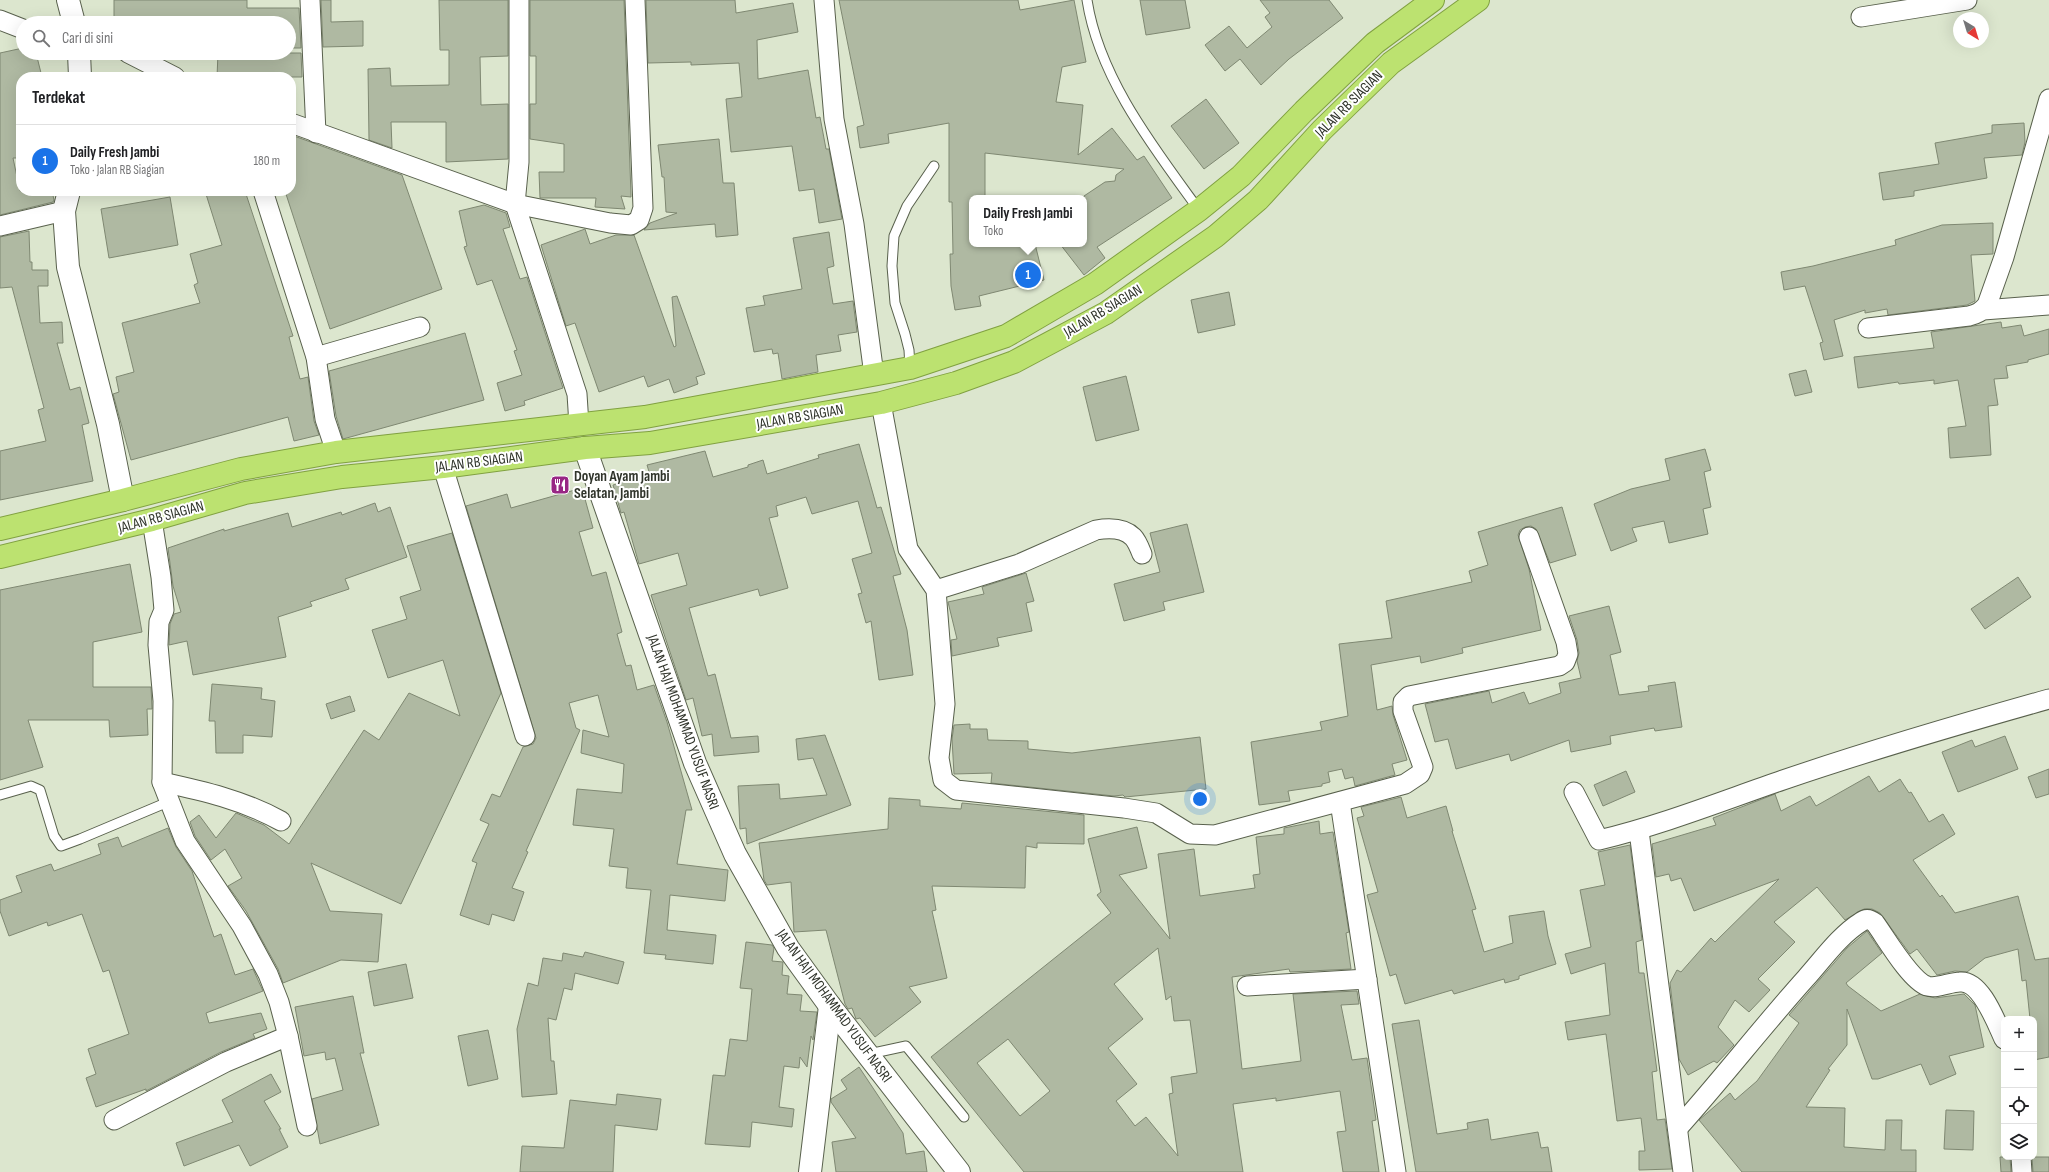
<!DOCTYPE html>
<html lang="id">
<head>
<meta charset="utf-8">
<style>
  :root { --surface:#fff; --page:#f6f6f6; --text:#202124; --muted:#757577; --line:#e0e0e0; --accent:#1a73e8 }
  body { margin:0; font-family:"Sofia Sans Condensed",sans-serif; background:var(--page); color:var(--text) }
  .controls { position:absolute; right:12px; bottom:12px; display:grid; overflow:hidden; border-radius:8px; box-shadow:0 4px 16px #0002 }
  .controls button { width:36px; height:36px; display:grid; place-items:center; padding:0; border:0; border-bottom:1px solid var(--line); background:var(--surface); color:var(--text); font:20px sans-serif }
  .compass { position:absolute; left:1953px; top:12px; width:36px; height:36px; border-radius:50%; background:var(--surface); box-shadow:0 4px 16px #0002; rotate:142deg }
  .you { position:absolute; left:1200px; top:799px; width:14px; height:14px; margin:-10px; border:3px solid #fff; border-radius:50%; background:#1a73e8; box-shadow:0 0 0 6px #1a73e833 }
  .badge { display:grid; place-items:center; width:26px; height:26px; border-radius:50%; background:var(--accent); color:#fff; font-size:13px; font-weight:700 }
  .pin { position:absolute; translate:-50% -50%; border:2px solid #fff; box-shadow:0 1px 4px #0006 }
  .popup { position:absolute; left:969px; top:195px; width:118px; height:52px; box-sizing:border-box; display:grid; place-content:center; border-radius:8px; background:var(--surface); filter:drop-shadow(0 1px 3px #0005); font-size:13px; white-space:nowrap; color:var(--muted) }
  .popup b { font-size:15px; color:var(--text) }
  .popup::after { content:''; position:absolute; left:50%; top:100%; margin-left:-8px; border:8px solid transparent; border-top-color:var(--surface) }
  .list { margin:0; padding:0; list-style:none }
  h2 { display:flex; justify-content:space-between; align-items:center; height:52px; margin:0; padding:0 16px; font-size:17px }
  h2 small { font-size:13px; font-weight:400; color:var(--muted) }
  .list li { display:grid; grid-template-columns:26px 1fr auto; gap:12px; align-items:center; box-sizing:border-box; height:72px; padding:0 16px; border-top:1px solid var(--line) }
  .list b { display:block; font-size:15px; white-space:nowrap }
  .list p { margin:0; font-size:13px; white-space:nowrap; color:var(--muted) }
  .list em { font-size:13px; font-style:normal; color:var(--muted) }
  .icon { flex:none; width:22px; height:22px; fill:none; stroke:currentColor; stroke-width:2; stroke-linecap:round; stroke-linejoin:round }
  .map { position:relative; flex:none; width:2049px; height:1172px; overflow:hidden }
  .search { position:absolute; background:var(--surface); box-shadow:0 4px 16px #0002; left:16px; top:16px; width:280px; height:44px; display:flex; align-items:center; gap:10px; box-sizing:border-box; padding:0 14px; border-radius:22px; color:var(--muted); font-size:15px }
  .panel { position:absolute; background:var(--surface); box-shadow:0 4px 16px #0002; left:16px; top:72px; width:280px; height:124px; border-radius:16px }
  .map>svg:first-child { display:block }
  .building { fill:#afb9a2; stroke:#7f8872; fill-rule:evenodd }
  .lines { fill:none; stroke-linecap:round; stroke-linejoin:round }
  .service-casing { stroke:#59614d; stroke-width:11 }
  .minor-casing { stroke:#59614d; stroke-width:21 }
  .tertiary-casing { stroke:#59614d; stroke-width:24 }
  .trunk-casing { stroke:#81a141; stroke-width:24 }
  .service { stroke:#fff; stroke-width:9 }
  .minor { stroke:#fff; stroke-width:19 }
  .tertiary { stroke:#fff; stroke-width:22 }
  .trunk { stroke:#bce270; stroke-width:22 }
  .labels { text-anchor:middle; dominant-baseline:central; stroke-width:4; stroke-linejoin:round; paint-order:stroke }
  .street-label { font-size:15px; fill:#30342b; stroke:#fff }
  .poi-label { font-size:15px; font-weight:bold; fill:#30342b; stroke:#fff; text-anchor:start }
</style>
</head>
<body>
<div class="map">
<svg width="2049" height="1172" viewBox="0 0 2049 1172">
  <rect width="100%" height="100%" fill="#dce6ce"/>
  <g class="building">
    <polygon points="114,0 247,0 247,8 299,8 301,48 289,48 289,23 133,23 133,20 114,20"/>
    <polygon points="321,0 331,0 331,22 363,21 363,46 323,47"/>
    <polygon points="439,0 508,0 508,56 480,57 481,105 508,104 508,159 446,162 446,122 391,122 392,148 369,140 368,69 390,68 391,86 449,85 449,50 440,50"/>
    <polygon points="530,0 624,0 631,195 631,197 621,196 625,209 595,207 596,198 540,198 539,172 564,172 564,144 530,139 530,104 536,104 536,56 530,56"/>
    <polygon points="646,0 735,0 736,13 793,3 798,32 757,40 758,79 808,70 816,118 820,117 826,149 829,149 842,219 819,223 814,189 799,191 792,146 731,152 726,99 742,97 739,63 691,65 691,62 648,63"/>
    <polygon points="839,0 1018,0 1020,10 1074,0 1086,62 1062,67 1056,102 1083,105 1078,155 1112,128 1137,160 1144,156 1172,198 1097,247 1105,258 1084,275 1060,244 1084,244 1084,196 1105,182 1115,181 1116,175 1124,169 985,153 985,198 972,198 972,244 1035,244 1044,280 979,296 981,306 955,310 951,286 950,254 953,254 952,202 949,202 949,123 888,134 889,143 860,148 857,127 864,125"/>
    <polygon points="1140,0 1185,0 1190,28 1146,35"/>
    <polygon points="1260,0 1329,0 1343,18 1289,59 1261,85 1240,59 1225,71 1205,45 1229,26 1247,48 1272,27 1265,17 1270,13"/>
    <polygon points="23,48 23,53 36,53 42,77 21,77 21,158 13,158 20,191 52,191 54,200 53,202 0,215 0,53"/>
    <polygon points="218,53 301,53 302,77 217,77"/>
    <polygon points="1206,99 1239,143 1204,169 1171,126"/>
    <polygon points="2024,123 2025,142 2022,155 1984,158 1987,178 1914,191 1914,196 1883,200 1879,173 1939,164 1935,143 1992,133 1992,125"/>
    <polygon points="294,136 402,175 442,289 330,329 285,191 291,191 291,137"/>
    <polygon points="719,139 723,183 734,183 738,235 716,237 715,224 644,230 650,223 677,213 666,212 664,177 662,177 658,145"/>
    <polygon points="205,191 245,191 293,336 289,337 300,379 308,377 314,421 319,435 294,441 288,417 131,460 113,394 119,392 116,377 134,372 122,323 200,303 194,285 198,283 190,254 222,245"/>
    <polygon points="170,197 178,245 109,258 101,209"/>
    <polygon points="484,205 506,213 510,227 503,229 520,279 527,277 563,388 524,401 525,405 505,411 497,383 522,375 514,351 517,350 492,280 477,285 464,247 467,246 459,211"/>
    <polygon points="1993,223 1993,254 1971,255 1975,301 1967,305 1888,315 1887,309 1865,313 1865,310 1834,320 1843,356 1824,360 1820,343 1823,342 1805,286 1784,290 1781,272 1813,266 1896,245 1895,240 1942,225"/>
    <polygon points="585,229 590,244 616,235 634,235 674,347 676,346 672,297 677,296 705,374 696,377 698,384 674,393 669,379 648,387 644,376 599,392 575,323 566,326 541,245"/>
    <polygon points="29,231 30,262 32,262 32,270 48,270 48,286 38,286 40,323 62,322 63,343 57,343 70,390 80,387 89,423 82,425 93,481 0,500 0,451 46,441 38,410 44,408 12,287 0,288 0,237"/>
    <polygon points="829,232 834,266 827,268 833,304 853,301 857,332 838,335 841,351 816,355 818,372 782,379 778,353 773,354 772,349 754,352 746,308 765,305 763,296 802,289 793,238"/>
    <polygon points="1229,292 1235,325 1198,333 1191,300"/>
    <polygon points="2001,322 2002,328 2021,325 2024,336 2049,329 2049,354 2028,360 2028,362 2006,366 2008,378 1994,379 1998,405 1988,406 1991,455 1950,458 1948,428 1966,426 1958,380 1934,384 1934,380 1899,384 1898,382 1858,388 1854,357 1934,348 1931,332"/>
    <polygon points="465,333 484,400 343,439 336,416 329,371"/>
    <polygon points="1806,370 1812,392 1795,396 1789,374"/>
    <polygon points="1126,376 1139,430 1096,441 1083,387"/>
    <polygon points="859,444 877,508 881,507 901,574 893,576 907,630 913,675 879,680 871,621 866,623 858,594 862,593 852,559 872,553 858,501 812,514 806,497 776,506 778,516 769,518 788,588 760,596 758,589 689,608 708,676 715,674 731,738 758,736 759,752 714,756 712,734 702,736 693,698 686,700 651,595 687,585 678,553 639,564 624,512 621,513 613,485 650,475 647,465 705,451 713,477 748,467 748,465 763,460 767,474 819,458 818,455"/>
    <polygon points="1705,449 1711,470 1704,472 1711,507 1703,509 1708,534 1669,543 1664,521 1632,528 1637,541 1611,551 1594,504 1631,489 1670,480 1665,459"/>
    <polygon points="582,488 593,528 579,532 592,576 606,572 622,632 617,634 626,666 631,665 637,690 654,685 667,722 692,810 686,810 677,864 728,870 725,901 670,895 667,930 716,935 713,964 665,959 666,955 644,953 651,890 626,888 628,868 609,866 614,829 573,825 577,789 622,793 624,764 581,753 583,730 609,737 598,695 569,703 576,728 580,730 526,851 528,852 512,888 524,892 514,921 492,914 489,925 460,915 477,863 472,861 489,824 480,820 492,794 500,797 523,747 533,744 536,738 466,506 507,494 511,508"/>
    <polygon points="375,503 378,512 390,507 407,557 345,579 349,589 310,602 312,606 278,617 286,657 193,675 187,641 169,645 170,624 174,614 181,612 173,586 168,548 224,529 224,531 288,513 292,527 341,512 342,515"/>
    <polygon points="1562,507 1576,555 1550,563 1536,529 1531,526 1525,527 1520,530 1518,535 1529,569 1541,630 1462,648 1463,653 1421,663 1420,656 1371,665 1377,710 1392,706 1393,715 1407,760 1392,764 1395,775 1355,786 1353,777 1345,779 1342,769 1328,772 1330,782 1322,784 1322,786 1288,791 1290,801 1259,805 1251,742 1322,730 1320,722 1348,716 1339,644 1392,638 1386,601 1472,582 1469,571 1488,565 1478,532"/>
    <polygon points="1187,524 1204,592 1163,602 1165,610 1124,621 1114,584 1160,572 1150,533"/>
    <polygon points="452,533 501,693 401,904 311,863 330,911 382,914 378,962 341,960 283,983 278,969 246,911 228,886 242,878 225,849 211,860 195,836 190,822 199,815 216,838 236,813 264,825 289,844 364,730 379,740 409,693 460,716 443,660 388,678 372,630 407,619 400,597 421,590 407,546"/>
    <polygon points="130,564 142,632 93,642 93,687 151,687 152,709 147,709 148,735 110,737 109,720 28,720 43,767 0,780 0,590"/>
    <polygon points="1026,573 1034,601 1026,603 1032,631 997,638 999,646 952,656 951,640 957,639 948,602 984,594 982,587"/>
    <polygon points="2018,577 2031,597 1985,629 1971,609"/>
    <polygon points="1609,606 1621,652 1610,655 1619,695 1649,691 1648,686 1675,682 1682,727 1655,731 1654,728 1610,736 1611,744 1571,752 1569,740 1511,761 1509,754 1456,769 1448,739 1435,742 1425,704 1489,691 1492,703 1524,692 1529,704 1561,693 1559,683 1581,678 1577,661 1579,653 1577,640 1569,616"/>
    <polygon points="212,684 262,688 261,699 275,701 272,737 243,735 243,753 216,753 215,721 209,721"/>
    <polygon points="350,696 355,711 331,719 326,704"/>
    <polygon points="970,724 970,729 987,729 988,740 1028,741 1028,749 1072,753 1200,737 1206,789 1125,797 1123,795 1114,796 991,783 992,773 954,774 952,739 954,725"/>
    <polygon points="825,735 851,805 747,844 746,828 740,829 738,786 779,784 780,799 827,795 813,758 798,760 796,739"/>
    <polygon points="2005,736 2018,769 1958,792 1942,752 1972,740 1975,747"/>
    <polygon points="2049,769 2049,794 2036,798 2028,777"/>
    <polygon points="1626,771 1635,792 1603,806 1594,785"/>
    <polygon points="1869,776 1879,792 1900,779 1909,793 1911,792 1929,822 1943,814 1955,834 1913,860 1940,897 1942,895 1955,913 2018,896 2035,960 2049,958 2049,1057 2034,1060 2034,1019 2030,1019 2026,980 2022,981 2018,949 1985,958 1967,972 1955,971 1937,975 1917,949 1910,954 1880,913 1872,909 1864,909 1845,920 1817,887 1774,922 1795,942 1758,979 1770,990 1749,1012 1735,1000 1718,1027 1734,1045 1717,1063 1714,1061 1688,1075 1679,1059 1670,983 1677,970 1681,972 1711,938 1715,942 1779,879 1694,911 1681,878 1671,881 1669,874 1656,877 1652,844 1716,825 1713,818 1775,794 1781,811 1810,796 1816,806"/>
    <polygon points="1401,797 1407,818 1446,806 1453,831 1452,831 1476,909 1472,910 1484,952 1513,943 1509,916 1544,911 1548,936 1556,964 1519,976 1519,979 1505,983 1504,979 1454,994 1452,990 1405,1004 1396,974 1390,976 1367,895 1378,892 1357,818 1364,816 1361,807"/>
    <polygon points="889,798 920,800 920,806 961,809 962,803 1084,815 1084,844 1037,843 1037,848 1026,846 1025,888 932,886 936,910 932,911 947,978 909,987 921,1002 875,1037 860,1018 856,1019 852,1008 848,1009 845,1004 826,930 794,932 791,882 767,885 764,880 759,843 888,829"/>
    <path d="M1319,821L1320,834L1333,832L1349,932L1346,933L1351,969L1290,972L1289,969L1232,977L1242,1069L1301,1061L1293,994L1357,991L1359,1004L1341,1005L1352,1060L1367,1058L1376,1120L1372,1121L1379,1172H1343L1337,1132L1346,1131L1340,1091L1276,1101V1098L1233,1104L1243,1172H1024L931,1057L1111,913L1097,895L1101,892L1088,839L1137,827L1147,868L1119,875L1170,939L1158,854L1194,849L1200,896L1255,888L1253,875L1260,874L1256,837L1284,834V828ZM1158,948L1166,1000L1171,996L1174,1021L1190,1020L1197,1073L1171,1077L1173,1093L1169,1094L1178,1156L1146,1117L1135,1126L1116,1101L1137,1084L1108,1048L1143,1019L1114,984ZM1008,1039L1050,1091L1020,1116L977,1063Z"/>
    <polygon points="168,828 176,847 192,871 214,937 221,934 235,975 253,969 263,991 206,1013 209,1023 261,1013 267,1029 253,1034 255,1038 221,1052 146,1091 146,1089 96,1107 86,1078 96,1074 88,1049 129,1034 109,970 103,972 82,914 48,926 47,922 9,936 0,911 0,900 22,892 16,876 51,864 54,871 101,854 98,844 118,837 122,847"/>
    <polygon points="1630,845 1642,940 1636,942 1639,973 1644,973 1657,1071 1652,1072 1657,1120 1665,1119 1672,1169 1639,1170 1639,1151 1645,1151 1641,1118 1617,1121 1606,1034 1568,1040 1565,1022 1610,1015 1605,963 1571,974 1565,954 1591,947 1580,890 1605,885 1598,852"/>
    <polygon points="1867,931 1882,953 1846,983 1848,986 1881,1011 1920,994 1935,998 1964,994 1975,1005 1984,1047 1949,1056 1956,1074 1930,1085 1921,1064 1878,1079 1872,1079 1847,1009 1847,1045 1828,1069 1830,1070 1806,1107 1845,1108 1844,1147 1885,1150 1886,1120 1902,1120 1901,1150 1916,1150 1916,1172 1742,1172 1699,1120 1730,1093 1735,1100 1757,1081 1799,1023 1789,1015 1847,948"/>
    <polygon points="746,942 772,945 774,948 772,961 783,962 782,975 789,976 787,994 802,995 800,1011 817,1012 813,1040 811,1036 807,1067 800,1057 799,1068 784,1066 779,1107 794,1109 792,1127 752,1122 750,1147 705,1144 713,1075 725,1076 730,1039 747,1041 752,989 740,988"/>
    <polygon points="585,952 624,962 618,984 575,973 572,990 564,988 556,1020 548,1018 551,1061 554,1061 557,1094 522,1097 517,1029 528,983 538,986 543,958 562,961 563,953 583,957"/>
    <polygon points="406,964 413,998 374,1006 368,972"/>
    <polygon points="353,996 364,1053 360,1053 379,1125 320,1144 312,1099 343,1090 335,1058 326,1060 325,1052 304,1056 295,1007"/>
    <polygon points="1419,1020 1437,1134 1468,1129 1467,1123 1488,1119 1491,1140 1538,1132 1541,1148 1548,1147 1552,1172 1416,1172 1392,1024"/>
    <polygon points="488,1030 498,1079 468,1086 458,1036"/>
    <polygon points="859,1067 903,1133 906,1154 924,1151 927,1172 836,1172 832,1142 856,1138 831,1102 831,1099 847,1089 841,1080"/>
    <polygon points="271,1074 281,1092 264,1101 281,1129 279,1129 288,1147 250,1166 239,1145 184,1166 176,1143 233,1122 222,1100"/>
    <polygon points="617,1094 661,1099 657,1130 615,1125 613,1172 520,1172 522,1146 564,1148 570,1100 616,1105"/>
    <polygon points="1946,1110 1974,1111 1973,1150 1944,1149"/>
    <polygon points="2000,1157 2010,1157 2011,1172 2001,1172"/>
    <polygon points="2032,1157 2049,1157 2049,1172 2033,1172"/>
  </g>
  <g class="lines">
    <defs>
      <g id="service">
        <path d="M1087,0C1099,78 1154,148 1199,210"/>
        <polyline points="910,368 909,350 905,334 895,303 892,266 894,236 907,206 934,166"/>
        <polyline points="0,795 31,786 40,790 54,836 61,846 80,839 168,802"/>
        <polyline points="869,1054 906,1046 964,1117"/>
      </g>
      <g id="minor">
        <polyline points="310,0 316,133"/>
        <polyline points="519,0 519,162 515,204 577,394 579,425"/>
        <polyline points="824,0 834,119 854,224 874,375"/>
        <polyline points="1861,17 1967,0"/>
        <polyline points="0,20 23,29"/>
        <polyline points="128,53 175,77"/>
        <polyline points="291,123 515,204 610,223 631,225 639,220 643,208 635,0"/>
        <polyline points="263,191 316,357 325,419 336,452"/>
        <polyline points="0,226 64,211"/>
        <polyline points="1983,310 2049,305"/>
        <path d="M1868,328L1969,316C1977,314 1981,312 1987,305L2004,257L2049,99"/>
        <polyline points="316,357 420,327"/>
        <polyline points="881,403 908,549 936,590 945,704 939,758 943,780 956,790 1124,808 1156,813 1190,834 1215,835 1405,784 1420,774 1423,767 1403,711 1403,702 1409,696 1559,666 1565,662 1568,654 1566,642 1529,537"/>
        <polyline points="443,467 525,736"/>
        <polyline points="152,520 161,577 164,610 159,622 158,645 163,701 162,782 185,841 242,926 268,974 279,1002 288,1036 307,1126"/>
        <path d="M936,590L1019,564L1096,530C1108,528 1123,527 1133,537C1137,541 1140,549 1142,554"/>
        <path d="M162,782C203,791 243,800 281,821"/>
        <path d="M1574,792L1599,840C1662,825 1722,801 1783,780C1871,750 1960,724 2049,699"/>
        <polyline points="1340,802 1396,1172"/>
        <polyline points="1639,831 1683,1172"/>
        <polyline points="1247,986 1367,979"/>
        <polyline points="114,1120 226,1062 288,1036"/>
        <path d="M1678,1128C1722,1079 1762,1027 1806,978C1823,959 1840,935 1861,922C1866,918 1870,919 1875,923C1886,938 1910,980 1927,986C1937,989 1950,982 1960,982C1981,980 1996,1022 2004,1039"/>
        <polyline points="2021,1157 2022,1172"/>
      </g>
      <g id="tertiary">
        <polyline points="68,0 74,23"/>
        <polyline points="79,53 80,77"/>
        <polyline points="69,191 64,211 68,267 108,424 123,500"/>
        <polyline points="585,448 695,763 735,854 788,948 830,1006 959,1172"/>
        <polyline points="810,1172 830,1006"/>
      </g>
      <g id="trunk">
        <polyline points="0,529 123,500 241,469 336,452 645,417 910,368 1006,336 1095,284 1199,210 1241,176 1304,111 1375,43 1433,0"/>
        <polyline points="0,557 152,520 245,493 342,477 443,467 585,448 650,443 881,403 956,383 1014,362 1106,313 1216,236 1258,200 1322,130 1391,63 1478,0"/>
      </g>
    </defs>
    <use href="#service" class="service-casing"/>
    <use href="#minor" class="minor-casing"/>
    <use href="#tertiary" class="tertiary-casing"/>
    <use href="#trunk" class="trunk-casing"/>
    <use href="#service" class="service"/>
    <use href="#minor" class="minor"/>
    <use href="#tertiary" class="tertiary"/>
    <use href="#trunk" class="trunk"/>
  </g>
  <defs>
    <symbol id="restaurant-square" viewBox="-11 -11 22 22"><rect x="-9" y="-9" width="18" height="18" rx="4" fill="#982684" stroke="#fff"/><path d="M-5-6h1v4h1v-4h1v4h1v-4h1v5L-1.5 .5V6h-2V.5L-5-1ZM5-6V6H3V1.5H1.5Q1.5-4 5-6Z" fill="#fff"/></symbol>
  </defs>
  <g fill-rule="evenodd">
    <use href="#restaurant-square" x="549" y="474" width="22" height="22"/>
  </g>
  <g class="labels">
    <g class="street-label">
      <text transform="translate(1349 104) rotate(-45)">JALAN RB SIAGIAN</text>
      <text transform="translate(1103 311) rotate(-31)">JALAN RB SIAGIAN</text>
      <text transform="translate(800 417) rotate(-10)">JALAN RB SIAGIAN</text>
      <text transform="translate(479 462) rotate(-7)">JALAN RB SIAGIAN</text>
      <text transform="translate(161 517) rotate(-15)">JALAN RB SIAGIAN</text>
      <text transform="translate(683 722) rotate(70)">JALAN HAJI MOHAMMAD YUSUF NASRI</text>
      <text transform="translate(834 1006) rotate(54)">JALAN HAJI MOHAMMAD YUSUF NASRI</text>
    </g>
    <g class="poi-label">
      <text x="574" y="476">Doyan Ayam Jambi<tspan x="574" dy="17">Selatan, Jambi</tspan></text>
    </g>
  </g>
</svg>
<div class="controls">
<button>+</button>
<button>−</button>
<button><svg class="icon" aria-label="locate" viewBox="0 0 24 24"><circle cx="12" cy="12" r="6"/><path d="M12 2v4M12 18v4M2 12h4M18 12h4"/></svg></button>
<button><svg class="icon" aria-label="layers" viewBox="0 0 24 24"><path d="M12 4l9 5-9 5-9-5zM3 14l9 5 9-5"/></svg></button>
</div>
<svg class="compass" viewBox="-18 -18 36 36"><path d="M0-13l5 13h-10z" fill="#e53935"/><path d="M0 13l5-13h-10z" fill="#757577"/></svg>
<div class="you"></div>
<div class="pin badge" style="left:1028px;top:275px">1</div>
<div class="popup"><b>Daily Fresh Jambi</b>Toko</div>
<div class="search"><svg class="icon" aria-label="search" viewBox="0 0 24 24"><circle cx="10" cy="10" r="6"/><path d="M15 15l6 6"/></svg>Cari di sini</div>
<section class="panel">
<h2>Terdekat<small></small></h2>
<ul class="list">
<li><span class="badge">1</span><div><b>Daily Fresh Jambi</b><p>Toko · Jalan RB Siagian</p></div><em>180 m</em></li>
</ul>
</section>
</div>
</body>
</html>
